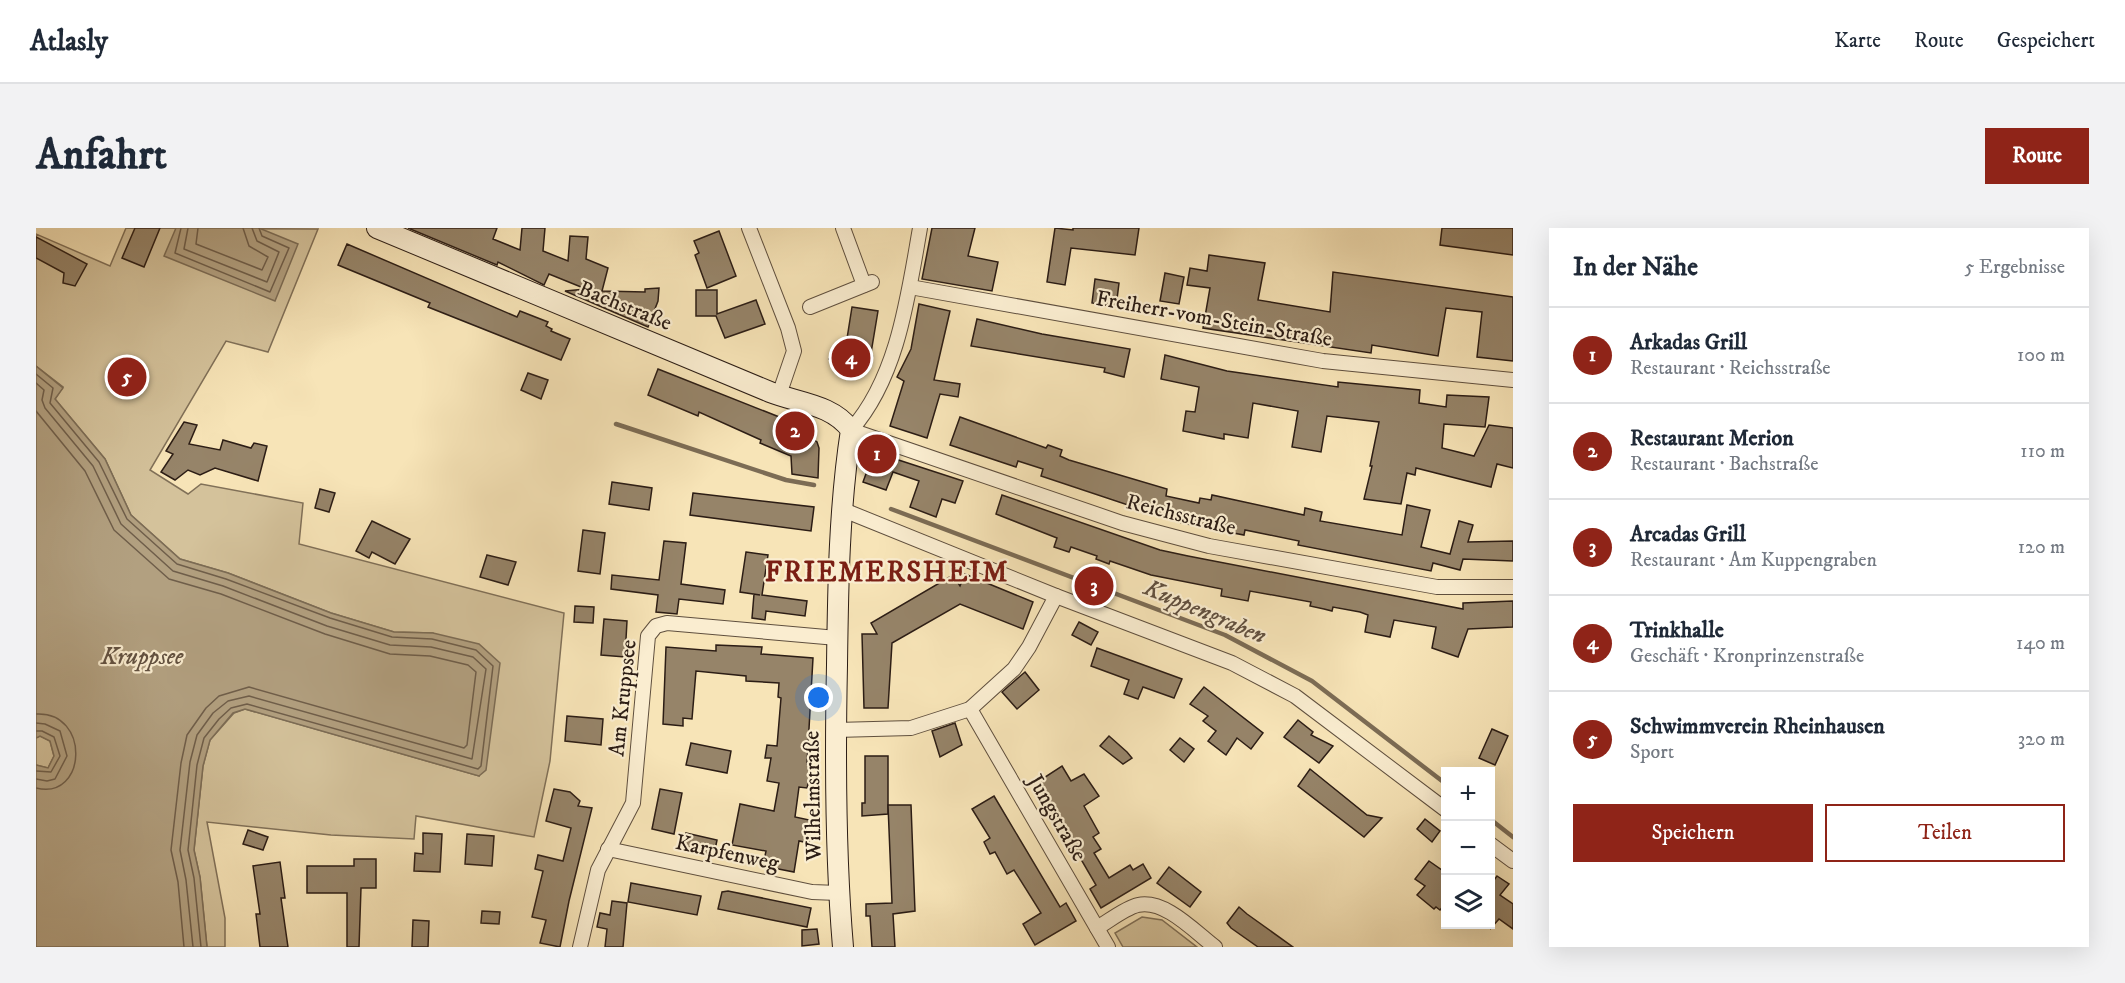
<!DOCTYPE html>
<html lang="de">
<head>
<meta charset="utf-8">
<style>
  :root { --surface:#fff; --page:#f2f2f3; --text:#1f2937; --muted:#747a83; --line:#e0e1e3; --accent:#8f2418 }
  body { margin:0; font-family:"IM FELL DW Pica",serif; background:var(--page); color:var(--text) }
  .controls { position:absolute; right:18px; bottom:18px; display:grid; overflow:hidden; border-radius:0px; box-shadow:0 6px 24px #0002 }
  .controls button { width:54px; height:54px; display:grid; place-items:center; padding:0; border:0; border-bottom:2px solid var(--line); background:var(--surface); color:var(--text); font:30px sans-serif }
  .you { position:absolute; left:783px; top:470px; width:21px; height:21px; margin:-15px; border:4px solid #fff; border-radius:50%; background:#1a73e8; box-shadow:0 0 0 9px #1a73e833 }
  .badge { display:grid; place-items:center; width:39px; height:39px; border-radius:50%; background:var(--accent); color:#fff; font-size:20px; font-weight:700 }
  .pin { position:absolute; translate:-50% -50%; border:3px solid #fff; box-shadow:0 2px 6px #0006 }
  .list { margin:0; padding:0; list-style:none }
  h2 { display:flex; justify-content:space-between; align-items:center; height:78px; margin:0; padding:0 24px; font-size:26px }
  h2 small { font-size:20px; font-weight:400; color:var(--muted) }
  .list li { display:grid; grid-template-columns:39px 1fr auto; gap:18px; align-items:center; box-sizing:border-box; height:96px; padding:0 24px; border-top:2px solid var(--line) }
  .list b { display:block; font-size:22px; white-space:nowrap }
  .list p { margin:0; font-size:20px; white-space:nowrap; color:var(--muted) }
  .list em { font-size:20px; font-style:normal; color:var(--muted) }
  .actions { display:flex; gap:12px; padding:18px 24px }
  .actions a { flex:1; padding:14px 0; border:2px solid var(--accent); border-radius:0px; text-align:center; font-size:21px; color:var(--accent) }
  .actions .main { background:var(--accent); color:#fff }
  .icon { flex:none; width:33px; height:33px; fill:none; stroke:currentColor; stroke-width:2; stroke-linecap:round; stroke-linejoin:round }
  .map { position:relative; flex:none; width:1477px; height:719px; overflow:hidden; border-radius:0px }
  header { display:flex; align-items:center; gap:36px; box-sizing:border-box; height:84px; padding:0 30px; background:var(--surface); border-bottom:2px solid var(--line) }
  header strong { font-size:28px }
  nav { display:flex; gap:33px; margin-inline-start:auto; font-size:21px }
  .intro { display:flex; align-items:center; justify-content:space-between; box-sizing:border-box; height:144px; padding:0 36px }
  h1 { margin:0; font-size:42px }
  .button { padding:15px 27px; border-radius:0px; background:var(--accent); color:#fff; font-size:21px; font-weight:700 }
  main { display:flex; gap:36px; padding:0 36px }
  aside { flex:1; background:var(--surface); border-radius:0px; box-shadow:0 6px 24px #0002 }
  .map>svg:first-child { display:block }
  .green { fill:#d4c29b; stroke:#807058; stroke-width:1.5 }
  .water { fill:#b2a080; stroke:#7c6c55; stroke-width:1.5 }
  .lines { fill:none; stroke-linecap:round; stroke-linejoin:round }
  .shore { stroke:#6f5e4a; stroke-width:1.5 }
  .stream { stroke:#7c6c55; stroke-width:4.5 }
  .building { fill:#968469; stroke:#2c1d15; stroke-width:1.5 }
  .street-casing { stroke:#5f4f3e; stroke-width:16 }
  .secondary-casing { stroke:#2c1d15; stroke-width:22 }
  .street { stroke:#faedd0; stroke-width:14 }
  .secondary { stroke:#faedd0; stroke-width:20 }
  .labels { text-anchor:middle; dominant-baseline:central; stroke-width:4.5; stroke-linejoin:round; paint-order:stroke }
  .street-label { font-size:22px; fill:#2c1d15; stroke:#faedd0 }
  .water-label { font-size:24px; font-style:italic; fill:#625140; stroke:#faedd0 }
  .district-label { font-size:28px; font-weight:bold; letter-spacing:1.5px; fill:#7a1f14; stroke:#faedd0 }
</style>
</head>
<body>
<header>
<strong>Atlasly</strong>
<nav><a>Karte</a><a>Route</a><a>Gespeichert</a></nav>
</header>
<div class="intro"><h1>Anfahrt</h1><a class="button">Route</a></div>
<main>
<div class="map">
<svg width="1477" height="719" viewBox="0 0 1477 719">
  <rect width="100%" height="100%" fill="#f7e4b7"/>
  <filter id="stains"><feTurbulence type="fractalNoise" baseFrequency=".00333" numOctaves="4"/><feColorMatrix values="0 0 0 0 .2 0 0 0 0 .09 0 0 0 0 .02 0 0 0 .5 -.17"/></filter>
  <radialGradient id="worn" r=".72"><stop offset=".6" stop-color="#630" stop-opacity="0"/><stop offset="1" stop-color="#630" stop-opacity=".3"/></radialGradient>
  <g class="green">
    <polygon points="90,0 282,1 232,124 190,113 114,242 152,266 165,256 267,275 263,316 528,385 514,533 498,609 380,588 378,611 295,607 171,594 189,690 189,719 171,719 164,649 158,622 167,538 174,512 198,485 209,481 443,548 397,405 358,404 295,385 192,345 144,331 95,287 69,231 19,171 27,159 0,138 0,6 74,38"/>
    <polygon points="4,508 14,513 18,528 12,540 0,537 0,510"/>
    <polygon points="1106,689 1126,692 1161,719 1087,719 1079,705"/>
  </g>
  <g class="water">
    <polygon points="140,0 223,0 262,16 239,73 128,28"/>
    <polygon points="0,138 27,160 19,171 69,231 95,287 144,331 192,345 295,385 358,404 397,405 443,416 464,435 450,542 443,548 209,481 197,485 174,512 167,538 158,622 164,649 171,719 0,719 0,537 12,540 18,528 14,513 4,508 0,510"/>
  </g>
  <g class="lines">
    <g class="shore">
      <polyline points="145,0 139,25 234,64 253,20 226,8 223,0"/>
      <polyline points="152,0 148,21 231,54 243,24 221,13 216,0"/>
      <polyline points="162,0 160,16 226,42 232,29 213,18 207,0"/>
      <polyline points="0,146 17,160 14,175 63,234 91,291 141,336 190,351 294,390 356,409 396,411 440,422 457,438 445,538 442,541 211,476 195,480 183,491 168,510 161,537 152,622 158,650 165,719"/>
      <polyline points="0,155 8,162 6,172 9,180 57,238 85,296 137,343 187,358 291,398 354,417 395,419 437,429 450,441 436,531 213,468 192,473 177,485 161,507 154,534 144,622 150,652 157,719"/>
      <polyline points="0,183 49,243 78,302 133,351 185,366 289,406 354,426 394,428 432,437 440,444 431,517 428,520 213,459 183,468 170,480 151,507 145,535 135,622 142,654 148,719"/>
      <path d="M0,486C55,483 51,573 0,560"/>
      <polyline points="0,495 9,496 24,503 31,528 19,551 11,553 0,551"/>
      <polyline points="0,503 6,503 18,509 24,528 15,544 0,543"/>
    </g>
    <g class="stream">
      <polyline points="580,196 750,252 778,257"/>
      <polyline points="855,281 1189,407 1276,453 1410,556"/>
      <polyline points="1454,591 1477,609"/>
    </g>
  </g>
  <g class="building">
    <polygon points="99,0 124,0 108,39 86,30"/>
    <polygon points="372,0 461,0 457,11 484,22 486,0 509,0 507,23 532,33 534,8 552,9 550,31 572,40 566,63 609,64 609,61 623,60 622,73 612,99 529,63 550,61 513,46 508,57 462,34 461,37"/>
    <polygon points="896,0 939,0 932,28 962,34 956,63 886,51"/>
    <polygon points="1019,0 1037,2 1037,0 1103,0 1099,27 1035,20 1029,57 1011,54"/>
    <polygon points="1406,0 1477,0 1477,27 1404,17"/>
    <polygon points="683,3 700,48 671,60 659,27 663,25 658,13"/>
    <polygon points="0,9 51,36 39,58 27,55 28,45 0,30"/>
    <polygon points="311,16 481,89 484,83 512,94 510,98 516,101 515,103 534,111 525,132 392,79 394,75 302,37"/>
    <polygon points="1173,27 1229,35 1222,72 1294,84 1297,44 1477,69 1477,133 1441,129 1446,84 1410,80 1402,128 1336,117 1335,125 1167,100 1174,60 1151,57 1154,40 1171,43"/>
    <polygon points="1129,45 1148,49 1143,76 1124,73"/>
    <polygon points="1059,51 1083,55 1080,79 1056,75"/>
    <polygon points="660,62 681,62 681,86 720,72 729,96 689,110 680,88 660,88"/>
    <polygon points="883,76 914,83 898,152 924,156 922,169 904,166 891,210 854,198 868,153 861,149 875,121"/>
    <polygon points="816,79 842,83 835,125 831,127 837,128 802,136 793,131 799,121 809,123"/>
    <polygon points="941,91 1006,106 1094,121 1088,149 1068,144 1069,140 935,118"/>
    <polygon points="1129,127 1191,143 1302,159 1302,154 1384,162 1383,175 1410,179 1411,167 1453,169 1449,199 1408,196 1406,220 1438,228 1453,197 1477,200 1477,240 1461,236 1455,259 1380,240 1379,247 1371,245 1365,276 1328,271 1336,238 1334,238 1343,194 1291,188 1285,224 1256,219 1262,183 1217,175 1212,210 1188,206 1188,211 1147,203 1150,183 1159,184 1163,159 1125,151"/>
    <polygon points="622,141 771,200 769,205 781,214 783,220 782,250 756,246 755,228 724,215 725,212 663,184 662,188 612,167"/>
    <polygon points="492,145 512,152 505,171 485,162"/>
    <polygon points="924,189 1010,220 1012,217 1026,222 1024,228 1033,232 1131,261 1130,268 1163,275 1164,270 1175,272 1176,267 1268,287 1269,280 1286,284 1284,293 1366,307 1371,277 1394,282 1385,319 1414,326 1423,293 1437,297 1432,314 1477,313 1477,333 1427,331 1424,342 1397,335 1395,343 1262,317 1263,313 1209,302 1208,307 1146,295 1005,248 1007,241 982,233 980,239 914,217"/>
    <polygon points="148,194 161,197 153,216 184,222 187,212 215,220 218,215 231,218 222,253 179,240 164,247 152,242 139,252 125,244 137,226 130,223"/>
    <polygon points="838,224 927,253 919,275 906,271 900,289 874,279 883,253 857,244 850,262 827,254"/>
    <polygon points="576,254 616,260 613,282 573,276"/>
    <polygon points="284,261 299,265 293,284 279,280"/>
    <polygon points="657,265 778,279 775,303 654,287"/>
    <polygon points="966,267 1124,322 1152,328 1427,381 1427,375 1477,373 1477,399 1432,401 1422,429 1396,420 1400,399 1358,392 1354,409 1329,404 1332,387 1324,384 1297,379 1296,383 1288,381 1274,378 1275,374 1214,363 1212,373 1185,368 1186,361 1115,347 1074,333 1073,336 1060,331 1061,328 1035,319 1033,324 1018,319 1021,310 960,286"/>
    <polygon points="336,293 374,311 359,336 336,324 333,330 320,323"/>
    <polygon points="547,302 569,305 564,346 542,343"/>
    <polygon points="628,313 650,315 645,356 689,362 687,376 643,371 641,386 620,384 622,367 575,361 576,347 623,352"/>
    <polygon points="710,324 732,327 726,367 771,373 769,388 730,383 729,392 716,390 718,366 724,367 704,364"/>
    <polygon points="451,327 480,334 472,357 444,349"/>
    <polygon points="929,346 997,374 987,401 924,376 856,415 852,480 828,480 826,406 841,406 835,395 917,347 924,358"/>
    <polygon points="539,378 558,379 557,395 538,394"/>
    <polygon points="568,391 591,393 589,429 565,427"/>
    <polygon points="1043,394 1062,404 1055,417 1036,407"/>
    <polygon points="680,417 726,419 725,426 777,430 771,536 777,537 771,560 763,559 759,589 778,593 773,615 763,613 758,644 727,638 730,623 696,617 704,576 738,583 743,555 731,553 735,530 729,530 731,517 741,518 745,470 742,469 743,455 710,453 710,448 660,443 656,491 647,490 647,498 627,496 630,419 680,423"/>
    <polygon points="1061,420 1146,451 1138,470 1107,459 1102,471 1088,466 1093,452 1055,438"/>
    <polygon points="989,444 1003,462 981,481 966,464"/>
    <polygon points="1168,459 1227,505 1215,521 1201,510 1190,527 1172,513 1180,503 1167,493 1172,488 1154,476"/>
    <polygon points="531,488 567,491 565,517 529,513"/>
    <polygon points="1262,492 1277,504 1275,507 1297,518 1283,535 1248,509"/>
    <polygon points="919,495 926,517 904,529 896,503"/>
    <polygon points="1456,501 1472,508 1459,537 1443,530"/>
    <polygon points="1073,508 1091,524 1096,530 1087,536 1064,518"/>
    <polygon points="1144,510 1158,521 1148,534 1134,522"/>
    <polygon points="655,515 695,523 691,545 650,537"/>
    <polygon points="829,528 852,528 852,586 826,588 826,575 829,575"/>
    <polygon points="1026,538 1035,553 1048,546 1063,568 1048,578 1063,605 1057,609 1065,621 1058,625 1073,650 1094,637 1097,642 1107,636 1115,650 1065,680 1054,661 1060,657 1039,621 1042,619 1003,553"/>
    <polygon points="1274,541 1331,587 1346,590 1328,609 1262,558"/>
    <polygon points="518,561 534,564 544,573 542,578 556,580 533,673 524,719 504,715 510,692 496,689 507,643 499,641 502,627 527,633 535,600 510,593"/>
    <polygon points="624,561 646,565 638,606 616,601"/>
    <polygon points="958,568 1024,679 1030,675 1040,693 999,717 987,696 1005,685 978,642 971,646 959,624 954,626 948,614 954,610 936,581"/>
    <polygon points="852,577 875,577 879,683 857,686 859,719 836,719 834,688 830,688 830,676 856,675"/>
    <polygon points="1389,591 1404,603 1396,614 1381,601"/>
    <polygon points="212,602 232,609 227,622 207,616"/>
    <polygon points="387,605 406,606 404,644 378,643 379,625 387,626"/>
    <polygon points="650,605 681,612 678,627 647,620"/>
    <polygon points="431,606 458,608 456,638 429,636"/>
    <polygon points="318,631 340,631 340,660 325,660 323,719 311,719 311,665 271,665 271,638 318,638"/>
    <polygon points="1393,633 1410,645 1410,675 1404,682 1400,679 1398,681 1381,667 1389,658 1379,651"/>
    <polygon points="244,634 249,670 245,670 252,719 224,719 220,686 224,686 217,638"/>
    <polygon points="1133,639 1165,664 1154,679 1121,655"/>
    <polygon points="1461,648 1473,656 1464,667 1477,676 1477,701 1463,691 1455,700 1455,656"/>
    <polygon points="595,655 665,668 661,687 592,674"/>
    <polygon points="692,663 775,680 771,699 682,681 686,664"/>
    <polygon points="576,673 591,675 587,719 569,719 571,701 561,699 564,685 574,687"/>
    <polygon points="1203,679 1211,686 1257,719 1222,719 1195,700 1191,695"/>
    <polygon points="446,683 464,684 463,696 445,695"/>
    <polygon points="377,692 393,693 392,719 376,719"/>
    <polygon points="781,701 783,716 766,718 766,702"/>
  </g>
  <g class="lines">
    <defs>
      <g id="street">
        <polyline points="713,0 752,100 758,123 743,167"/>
        <polyline points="807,0 828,57"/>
        <path d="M884,0C872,68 862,149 815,202L1086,295L1173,318L1401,359H1477"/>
        <polyline points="874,59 1287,133 1477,152"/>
        <polyline points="774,79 836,54"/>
        <polyline points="805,281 1020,368 1196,435 1259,468 1410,582"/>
        <polyline points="934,481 1072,719"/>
        <polyline points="800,502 875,500 934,481 978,441 993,419 1020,368"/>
        <polyline points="1454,616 1477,633"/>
        <polyline points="572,621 776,664 802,665"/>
        <path d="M1061,700C1073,693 1089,680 1102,677C1129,671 1159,704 1179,719"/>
        <polyline points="544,719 562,642 597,575 612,408 620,398 631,395 801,410"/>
      </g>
      <path id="secondary" d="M341,0L734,164C762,175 796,176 815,202C803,280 802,358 801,437C799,531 799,625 807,719"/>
    </defs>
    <use href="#street" class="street-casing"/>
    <use href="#secondary" class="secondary-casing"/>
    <use href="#street" class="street"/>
    <use href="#secondary" class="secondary"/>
  </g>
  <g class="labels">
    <g class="street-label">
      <text transform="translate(589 78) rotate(22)">Bachstraße</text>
      <text transform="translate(1178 91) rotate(10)">Freiherr-vom-Stein-Straße</text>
      <text transform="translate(1145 287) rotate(14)">Reichsstraße</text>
      <text transform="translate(587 470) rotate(-84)">Am Kruppsee</text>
      <text transform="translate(777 568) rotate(-91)">Wilhelmstraße</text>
      <text transform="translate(1021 590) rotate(60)">Jungstraße</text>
      <text transform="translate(691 625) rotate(12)">Karpfenweg</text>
    </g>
    <g class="water-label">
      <text transform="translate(1169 384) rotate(23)">Kuppengraben</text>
      <text x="106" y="429">Kruppsee</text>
    </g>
    <g class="district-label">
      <text x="851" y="344">FRIEMERSHEIM</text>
    </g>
  </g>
  <rect width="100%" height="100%" filter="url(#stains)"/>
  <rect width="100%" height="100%" fill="url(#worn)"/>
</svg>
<div class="controls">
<button>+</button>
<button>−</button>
<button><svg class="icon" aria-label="layers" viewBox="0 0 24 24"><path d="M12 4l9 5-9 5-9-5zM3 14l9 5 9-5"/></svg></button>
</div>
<div class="you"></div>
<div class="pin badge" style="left:841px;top:226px">1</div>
<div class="pin badge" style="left:759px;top:203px">2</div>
<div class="pin badge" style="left:1058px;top:358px">3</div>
<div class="pin badge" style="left:815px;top:130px">4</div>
<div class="pin badge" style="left:91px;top:149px">5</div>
</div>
<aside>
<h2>In der Nähe<small>5 Ergebnisse</small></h2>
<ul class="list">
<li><span class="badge">1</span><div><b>Arkadas Grill</b><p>Restaurant · Reichsstraße</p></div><em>100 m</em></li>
<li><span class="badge">2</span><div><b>Restaurant Merion</b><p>Restaurant · Bachstraße</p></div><em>110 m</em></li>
<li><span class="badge">3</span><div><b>Arcadas Grill</b><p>Restaurant · Am Kuppengraben</p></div><em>120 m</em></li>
<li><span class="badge">4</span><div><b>Trinkhalle</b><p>Geschäft · Kronprinzenstraße</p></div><em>140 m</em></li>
<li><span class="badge">5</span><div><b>Schwimmverein Rheinhausen</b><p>Sport</p></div><em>320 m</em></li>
</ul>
<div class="actions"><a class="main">Speichern</a><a>Teilen</a></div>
</aside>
</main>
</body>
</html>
